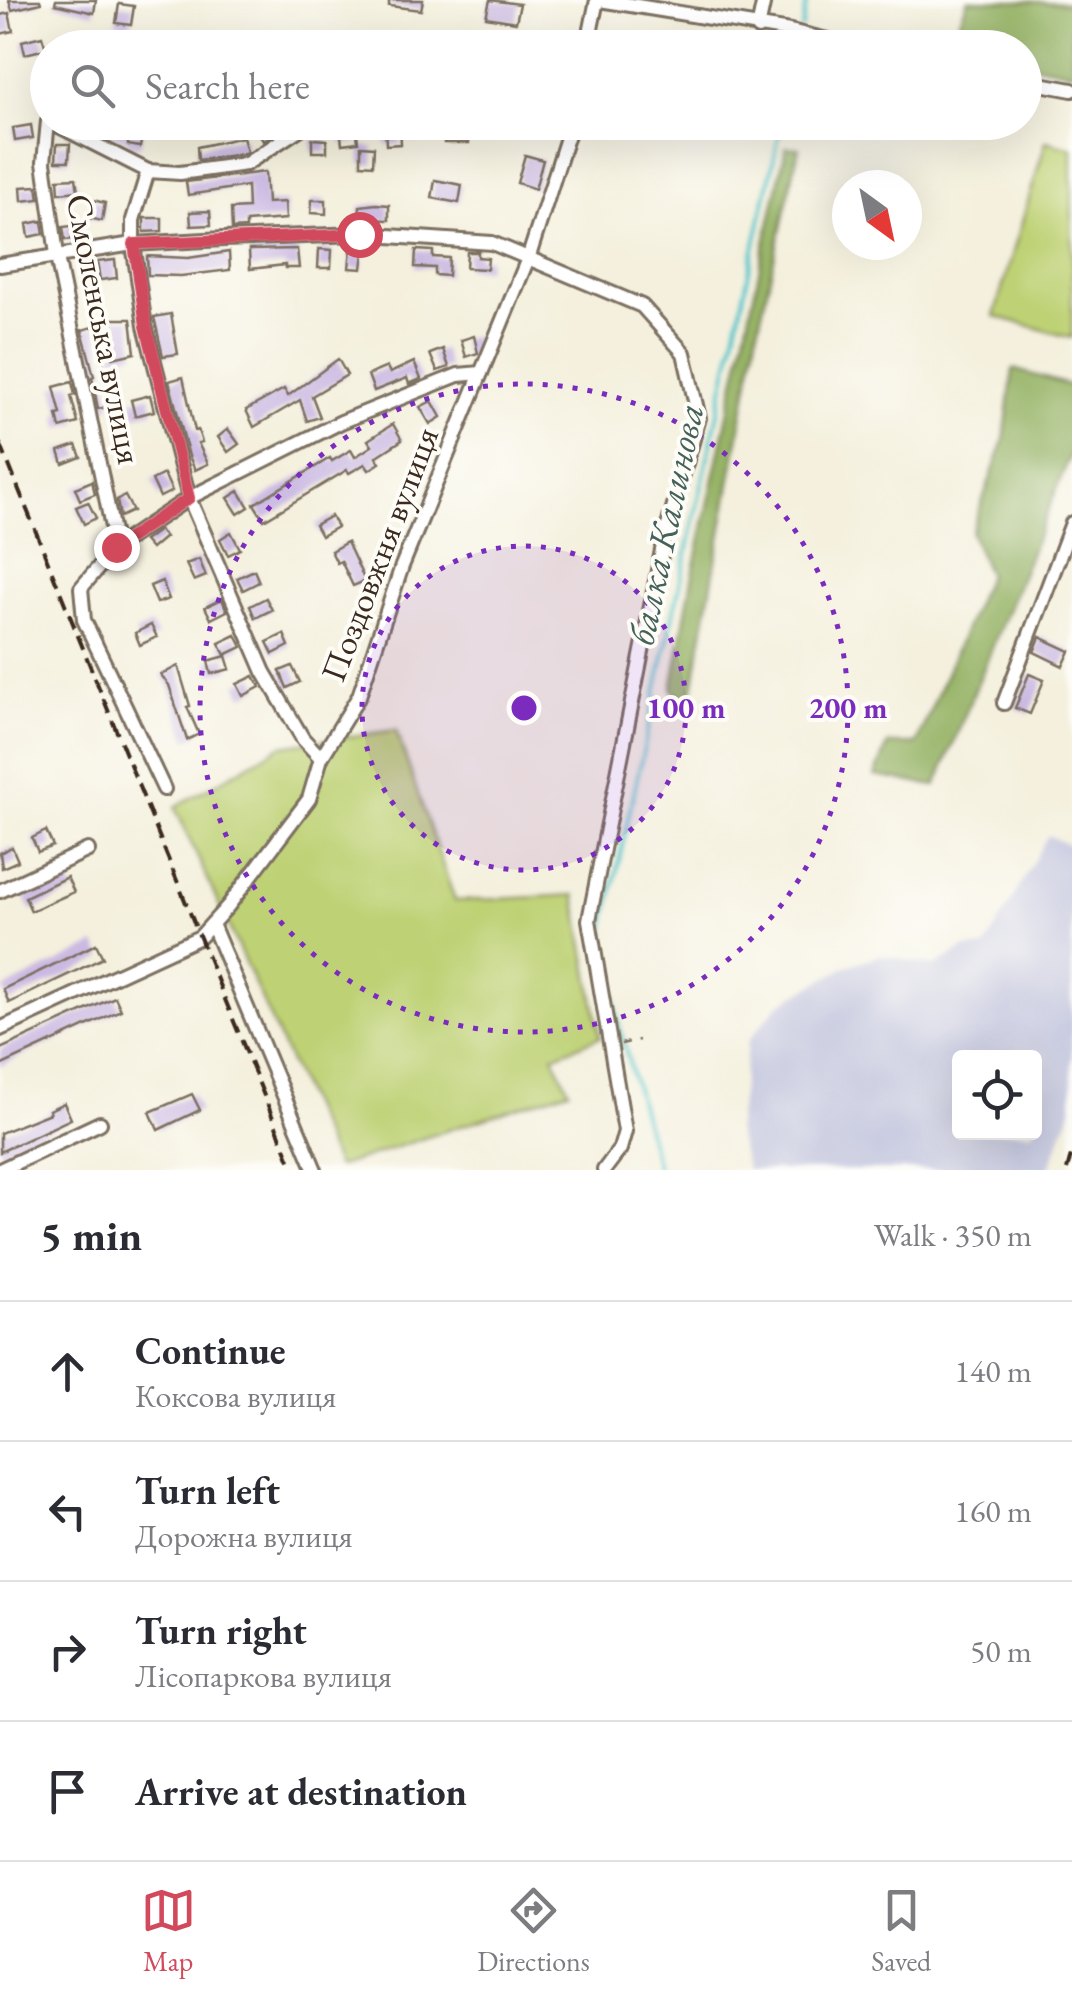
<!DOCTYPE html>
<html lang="en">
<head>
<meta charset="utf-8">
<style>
  :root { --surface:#fff; --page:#f7f7f7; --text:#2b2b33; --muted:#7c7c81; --line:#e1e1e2; --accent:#d1495b }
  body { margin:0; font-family:"EB Garamond",serif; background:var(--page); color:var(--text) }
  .controls { position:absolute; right:30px; bottom:30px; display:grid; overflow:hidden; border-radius:10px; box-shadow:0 10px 40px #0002 }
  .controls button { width:90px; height:90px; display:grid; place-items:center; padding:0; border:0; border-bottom:2px solid var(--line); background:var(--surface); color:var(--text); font:50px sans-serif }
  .compass { position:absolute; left:832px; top:170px; width:90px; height:90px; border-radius:50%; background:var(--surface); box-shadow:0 10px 40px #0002; rotate:147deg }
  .stop { position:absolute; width:30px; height:30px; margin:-22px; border:8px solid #d1495b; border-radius:50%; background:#fff }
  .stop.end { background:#d1495b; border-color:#fff; box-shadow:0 2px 10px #0008 }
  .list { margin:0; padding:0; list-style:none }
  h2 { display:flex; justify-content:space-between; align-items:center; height:130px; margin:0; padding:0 40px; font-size:42px }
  h2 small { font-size:32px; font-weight:400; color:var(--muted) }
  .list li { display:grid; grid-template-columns:65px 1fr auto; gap:30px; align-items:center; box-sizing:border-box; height:140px; padding:0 40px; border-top:2px solid var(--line) }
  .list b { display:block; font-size:38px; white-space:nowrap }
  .list p { margin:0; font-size:32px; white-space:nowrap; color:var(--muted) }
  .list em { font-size:32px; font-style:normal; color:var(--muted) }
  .icon { flex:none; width:55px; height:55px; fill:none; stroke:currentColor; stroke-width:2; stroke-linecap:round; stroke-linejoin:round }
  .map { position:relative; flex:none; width:1072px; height:1170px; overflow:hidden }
  .search { position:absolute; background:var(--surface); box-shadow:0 10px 40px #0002; left:30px; right:30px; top:30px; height:110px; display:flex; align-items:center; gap:25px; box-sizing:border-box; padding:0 35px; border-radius:55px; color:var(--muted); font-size:38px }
  .sheet { height:690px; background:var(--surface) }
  nav { display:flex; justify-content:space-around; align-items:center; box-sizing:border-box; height:140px; border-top:2px solid var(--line); background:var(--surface); font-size:28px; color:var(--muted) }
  nav a { display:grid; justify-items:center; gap:5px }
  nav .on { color:var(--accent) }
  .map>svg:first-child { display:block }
  .industrial { fill:#c0c2dd; fill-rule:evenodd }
  .green { fill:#bed175; stroke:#7c7e4a; stroke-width:2.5 }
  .forest { fill:#96b366; stroke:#686e42; stroke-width:2.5 }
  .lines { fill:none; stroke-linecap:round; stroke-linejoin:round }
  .stream { stroke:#58c6cc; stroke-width:4 }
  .building { fill:#cbb9e2 }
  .minor-casing { stroke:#7c6f61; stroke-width:18 }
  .path { stroke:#7c6f61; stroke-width:2.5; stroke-dasharray:8 8; stroke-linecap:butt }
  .minor { stroke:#fff; stroke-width:12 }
  .rail { stroke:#3b2a1e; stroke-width:4; stroke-dasharray:15 8; stroke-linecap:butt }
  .route { stroke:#d1495b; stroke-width:12 }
  .ring { fill:none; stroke:#7b2cbf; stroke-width:5; stroke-dasharray:5 10 }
  .labels { text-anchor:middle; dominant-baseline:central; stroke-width:8; stroke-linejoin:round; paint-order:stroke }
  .street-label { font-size:35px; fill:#3b2a1e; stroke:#fdfcf7 }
  .water-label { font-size:38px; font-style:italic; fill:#45615b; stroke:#fdfcf7 }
  .centre { fill:#7b2cbf; stroke:#fdfcf7; stroke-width:5 }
  .ring-label { font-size:30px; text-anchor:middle; font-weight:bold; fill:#7b2cbf; stroke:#fdfcf7; stroke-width:8; stroke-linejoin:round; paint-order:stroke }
</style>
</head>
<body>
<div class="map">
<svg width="1072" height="1170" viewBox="0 0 1072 1170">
  <rect width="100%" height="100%" fill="#fdfcf7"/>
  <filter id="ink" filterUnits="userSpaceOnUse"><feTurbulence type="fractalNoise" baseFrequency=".01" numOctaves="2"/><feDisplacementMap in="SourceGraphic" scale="20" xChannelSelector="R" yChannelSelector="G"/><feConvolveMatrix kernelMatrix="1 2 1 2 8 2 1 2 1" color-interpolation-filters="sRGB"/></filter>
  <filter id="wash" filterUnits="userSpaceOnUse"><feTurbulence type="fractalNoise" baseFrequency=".0048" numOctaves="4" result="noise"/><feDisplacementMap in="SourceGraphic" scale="40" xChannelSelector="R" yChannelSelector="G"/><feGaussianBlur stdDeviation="2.25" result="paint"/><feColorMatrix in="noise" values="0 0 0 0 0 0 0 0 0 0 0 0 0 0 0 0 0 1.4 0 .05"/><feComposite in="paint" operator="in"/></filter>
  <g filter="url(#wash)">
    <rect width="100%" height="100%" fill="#f4f0dd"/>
    <path class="industrial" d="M1048,835L1072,847V1107L1049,1170H747L736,1131L748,1041L779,1004L847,966L880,955L935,966L965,948H985ZM960,1058H1034V1132H960Z"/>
    <g class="green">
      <polygon points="1046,141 1072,148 1072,338 994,316"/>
      <polygon points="396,730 455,901 575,895 600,1037 553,1056 569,1090 337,1167 175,807 281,746"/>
    </g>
    <g class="forest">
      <polygon points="968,0 1072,3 1072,72 1025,63 1024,48 949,47"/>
      <polygon points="786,147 799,148 758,330 689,710 672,689 691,583"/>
      <polygon points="1013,369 1072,386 1072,451 936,786 875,776 888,744 916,744 988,575 971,533 1004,440"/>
    </g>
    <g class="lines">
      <g class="stream">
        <polyline points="802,28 807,0"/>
        <polyline points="658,1170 617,1018 603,933 782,122"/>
      </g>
    </g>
    <g id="blocks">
      <g class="building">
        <polygon points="9,0 40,0 41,3 12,10"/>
        <polygon points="56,0 96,0 94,13 55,4"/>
        <polygon points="389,0 423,0 421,10 389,6"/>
        <polygon points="490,0 520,4 516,22 486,17"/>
        <polygon points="119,4 134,6 131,25 116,23"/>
        <polygon points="9,13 13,31 0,34 0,15"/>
        <polygon points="42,36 46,49 25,54 22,41"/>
        <polygon points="74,122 113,122 144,129 140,147 128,145 128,140 93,132"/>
        <polygon points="254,122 269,122 274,134 263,141"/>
        <polygon points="400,123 401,144 386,145 385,124"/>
        <polygon points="31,125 33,138 15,141 13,128"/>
        <polygon points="356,125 358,142 342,144 340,127"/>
        <polygon points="444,125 470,125 469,143 444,143"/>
        <polygon points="243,137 247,152 242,154 198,160 197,147"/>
        <polygon points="312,139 327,140 327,152 312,152"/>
        <polygon points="57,144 70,144 69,161 56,161"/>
        <polygon points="361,146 374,147 373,165 361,164"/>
        <polygon points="525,155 543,160 535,189 517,183"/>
        <polygon points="265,172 267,203 285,202 286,219 246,222 246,228 232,229 231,209 248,208 247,186 188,195 186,182"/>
        <polygon points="76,178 78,191 59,193 58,179"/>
        <polygon points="435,180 462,185 459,203 432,198"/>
        <polygon points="37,186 39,199 22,201 21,187"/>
        <polygon points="93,200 105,203 102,221 89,218"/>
        <polygon points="312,200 326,200 326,214 311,213"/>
        <polygon points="376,204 389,205 389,220 359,219 360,206"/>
        <polygon points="210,211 211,225 191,226 190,212"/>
        <polygon points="144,218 162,218 162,231 144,232"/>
        <polygon points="42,221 44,234 29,237 27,224"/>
        <polygon points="81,225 82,238 65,240 63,227"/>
        <polygon points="297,249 299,268 285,268 285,265 250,269 249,250"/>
        <polygon points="319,249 332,250 331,268 318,268"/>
        <polygon points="351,249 364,251 362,269 349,268"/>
        <polygon points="416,250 433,251 433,257 449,258 448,276 435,275 435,268 415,267"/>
        <polygon points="229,252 230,270 181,276 148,275 147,256 188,258"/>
        <polygon points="467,252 478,252 478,257 488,258 487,269 466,268"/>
        <polygon points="115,260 117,278 100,280 97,262"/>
        <polygon points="171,314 178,354 163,356 154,317"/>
        <polygon points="112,319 131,319 135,353 113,358"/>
        <polygon points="96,326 111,406 98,409 92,377 94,376 82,330"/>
        <polygon points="474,336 478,353 466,357 461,340"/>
        <polygon points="443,349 449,367 437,371 430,354"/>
        <polygon points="338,359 347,375 312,396 320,417 307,421 300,400 254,427 246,410 284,389 288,396"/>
        <polygon points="414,362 421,379 409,384 407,378 374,391 368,375 387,367 390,373"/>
        <polygon points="183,377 195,431 198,430 202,442 198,443 208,464 195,470 189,456 169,381"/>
        <polygon points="72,382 75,395 71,396 78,423 60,428 57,415 61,414 54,387"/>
        <polygon points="150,395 154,411 135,416 131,400"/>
        <polygon points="432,401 441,417 430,424 420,407"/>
        <polygon points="393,424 402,440 376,457 380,463 369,470 365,464 349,473 347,470 264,520 254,504 330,458 332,461 351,450 355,457 372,446 368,440"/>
        <polygon points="228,429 239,444 228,452 218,437"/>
        <polygon points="76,445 81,457 63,464 59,451"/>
        <polygon points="164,474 172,491 160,497 152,480"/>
        <polygon points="92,481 95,494 80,500 75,488"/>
        <polygon points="239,491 249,507 238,514 228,498"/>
        <polygon points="125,496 133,511 120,517 117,500"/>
        <polygon points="88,502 96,518 84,524 76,507"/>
        <polygon points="331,516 337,527 321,536 315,525"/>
        <polygon points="159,530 165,537 151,549 144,541"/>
        <polygon points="231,532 240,549 228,555 220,539"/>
        <polygon points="347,542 365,581 353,586 341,561 337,563 331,551"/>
        <polygon points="199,559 206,576 194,581 186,564"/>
        <polygon points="254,570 259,582 243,590 237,578"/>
        <polygon points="162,581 169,599 157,603 150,586"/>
        <polygon points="266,598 272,610 255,618 250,606"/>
        <polygon points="222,599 227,611 211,619 205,607"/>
        <polygon points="151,625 157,637 140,645 135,633"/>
        <polygon points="284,634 289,646 273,654 267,642"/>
        <polygon points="236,635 242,647 225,655 219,643"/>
        <polygon points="1040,637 1070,651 1063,666 1034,652"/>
        <polygon points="226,656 230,669 211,674 208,661"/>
        <polygon points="178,666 190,706 187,707 199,734 187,740 169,685 161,675"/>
        <polygon points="292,666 300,682 287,688 280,671"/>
        <polygon points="1029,674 1044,680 1030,714 1015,708"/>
        <polygon points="254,676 260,687 243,696 237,684"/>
        <polygon points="46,831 53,846 38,852 32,838"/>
        <polygon points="12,847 18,861 2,868 0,853"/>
        <polygon points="67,877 74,892 31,911 25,897"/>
        <polygon points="96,944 103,958 9,1003 3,989"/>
        <polygon points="115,997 121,1010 0,1066 0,1049"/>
        <polygon points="192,1094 200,1110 158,1130 150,1112"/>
        <polygon points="64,1103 71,1119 0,1152 0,1133 50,1113 49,1110"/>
      </g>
    </g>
  </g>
  <g filter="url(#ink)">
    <use href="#blocks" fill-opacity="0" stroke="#7c6f61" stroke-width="2.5"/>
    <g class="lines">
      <defs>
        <g id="minor">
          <polyline points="600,0 790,31 861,48"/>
          <polyline points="758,28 764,0"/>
          <polyline points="587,48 597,0"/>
          <polyline points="1024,81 1072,90"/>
          <polyline points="48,121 44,162 58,262 116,547"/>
          <polyline points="51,122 148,171 180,173 246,164 304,126 316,122"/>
          <polyline points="148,171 133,220 133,244 145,326 189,498 264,672 303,739 321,758"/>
          <polyline points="0,265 133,244 224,239 359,234 492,243 642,306 684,353 699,418 664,540 589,920 625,1131 620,1149 604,1170"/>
          <polyline points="1004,703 1072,523"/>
          <polyline points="164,789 84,620 81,588 116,547 189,498 341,422 458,375 481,373"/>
          <polyline points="0,891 88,850"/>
          <polyline points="212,924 315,1170"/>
          <polyline points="0,1029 200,937 228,906 309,799 321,758 359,696 402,566 529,256 572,122"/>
          <polyline points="0,1170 100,1123"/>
        </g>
      </defs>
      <use href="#minor" class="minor-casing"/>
      <polyline class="path" points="621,1044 639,1040"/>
      <use href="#minor" class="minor"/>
      <g class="rail">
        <polyline points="0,443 294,1170"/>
        <polyline points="1067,1170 1072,1152"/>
      </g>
    </g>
  </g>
  <g class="lines" filter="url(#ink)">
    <polyline class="route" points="116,547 189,498 146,326 134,244 359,234"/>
  </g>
  <circle cx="524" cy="708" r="162" fill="#7b2cbf" fill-opacity=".12"/>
  <g class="ring">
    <circle cx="524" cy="708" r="162"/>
    <circle cx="524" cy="708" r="324"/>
  </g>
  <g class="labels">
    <g class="street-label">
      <text transform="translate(105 329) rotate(79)">Смоленська вулиця</text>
      <text transform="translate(379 554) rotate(-69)">Поздовжня вулиця</text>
    </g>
    <g class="water-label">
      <text transform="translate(665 524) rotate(-78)">балка Калинова</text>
    </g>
  </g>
  <circle cx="524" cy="708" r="15" class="centre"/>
  <g class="ring-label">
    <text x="686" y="718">100 m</text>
    <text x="848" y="718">200 m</text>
  </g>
</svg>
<div class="controls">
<button><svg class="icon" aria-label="locate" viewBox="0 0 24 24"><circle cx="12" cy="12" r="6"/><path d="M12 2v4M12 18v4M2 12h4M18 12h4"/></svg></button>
</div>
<svg class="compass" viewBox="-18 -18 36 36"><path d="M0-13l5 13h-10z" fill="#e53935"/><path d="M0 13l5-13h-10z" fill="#7c7c81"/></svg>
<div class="stop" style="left:359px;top:234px"></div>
<div class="stop end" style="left:116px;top:547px"></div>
<div class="search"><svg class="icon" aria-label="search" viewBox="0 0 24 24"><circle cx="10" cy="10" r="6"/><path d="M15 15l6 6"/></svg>Search here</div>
</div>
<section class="sheet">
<h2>5 min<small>Walk · 350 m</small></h2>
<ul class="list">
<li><svg class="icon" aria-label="ahead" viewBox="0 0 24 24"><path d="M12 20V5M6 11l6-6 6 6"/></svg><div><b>Continue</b><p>Коксова вулиця</p></div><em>140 m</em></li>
<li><svg class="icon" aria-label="left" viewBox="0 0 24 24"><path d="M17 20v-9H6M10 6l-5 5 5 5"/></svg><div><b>Turn left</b><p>Дорожна вулиця</p></div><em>160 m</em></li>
<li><svg class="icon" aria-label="right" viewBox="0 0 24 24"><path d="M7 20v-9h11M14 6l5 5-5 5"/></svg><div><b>Turn right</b><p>Лісопаркова вулиця</p></div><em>50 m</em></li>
<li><svg class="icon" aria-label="arrive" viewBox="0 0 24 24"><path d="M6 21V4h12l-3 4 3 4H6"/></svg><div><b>Arrive at destination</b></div></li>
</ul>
</section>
<nav>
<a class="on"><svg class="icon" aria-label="map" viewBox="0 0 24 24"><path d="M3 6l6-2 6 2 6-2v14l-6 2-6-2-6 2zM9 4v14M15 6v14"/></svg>Map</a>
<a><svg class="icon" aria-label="directions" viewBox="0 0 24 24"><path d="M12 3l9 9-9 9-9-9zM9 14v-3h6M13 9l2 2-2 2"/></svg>Directions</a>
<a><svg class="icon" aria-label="saved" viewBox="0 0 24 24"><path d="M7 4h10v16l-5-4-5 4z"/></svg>Saved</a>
</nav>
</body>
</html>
